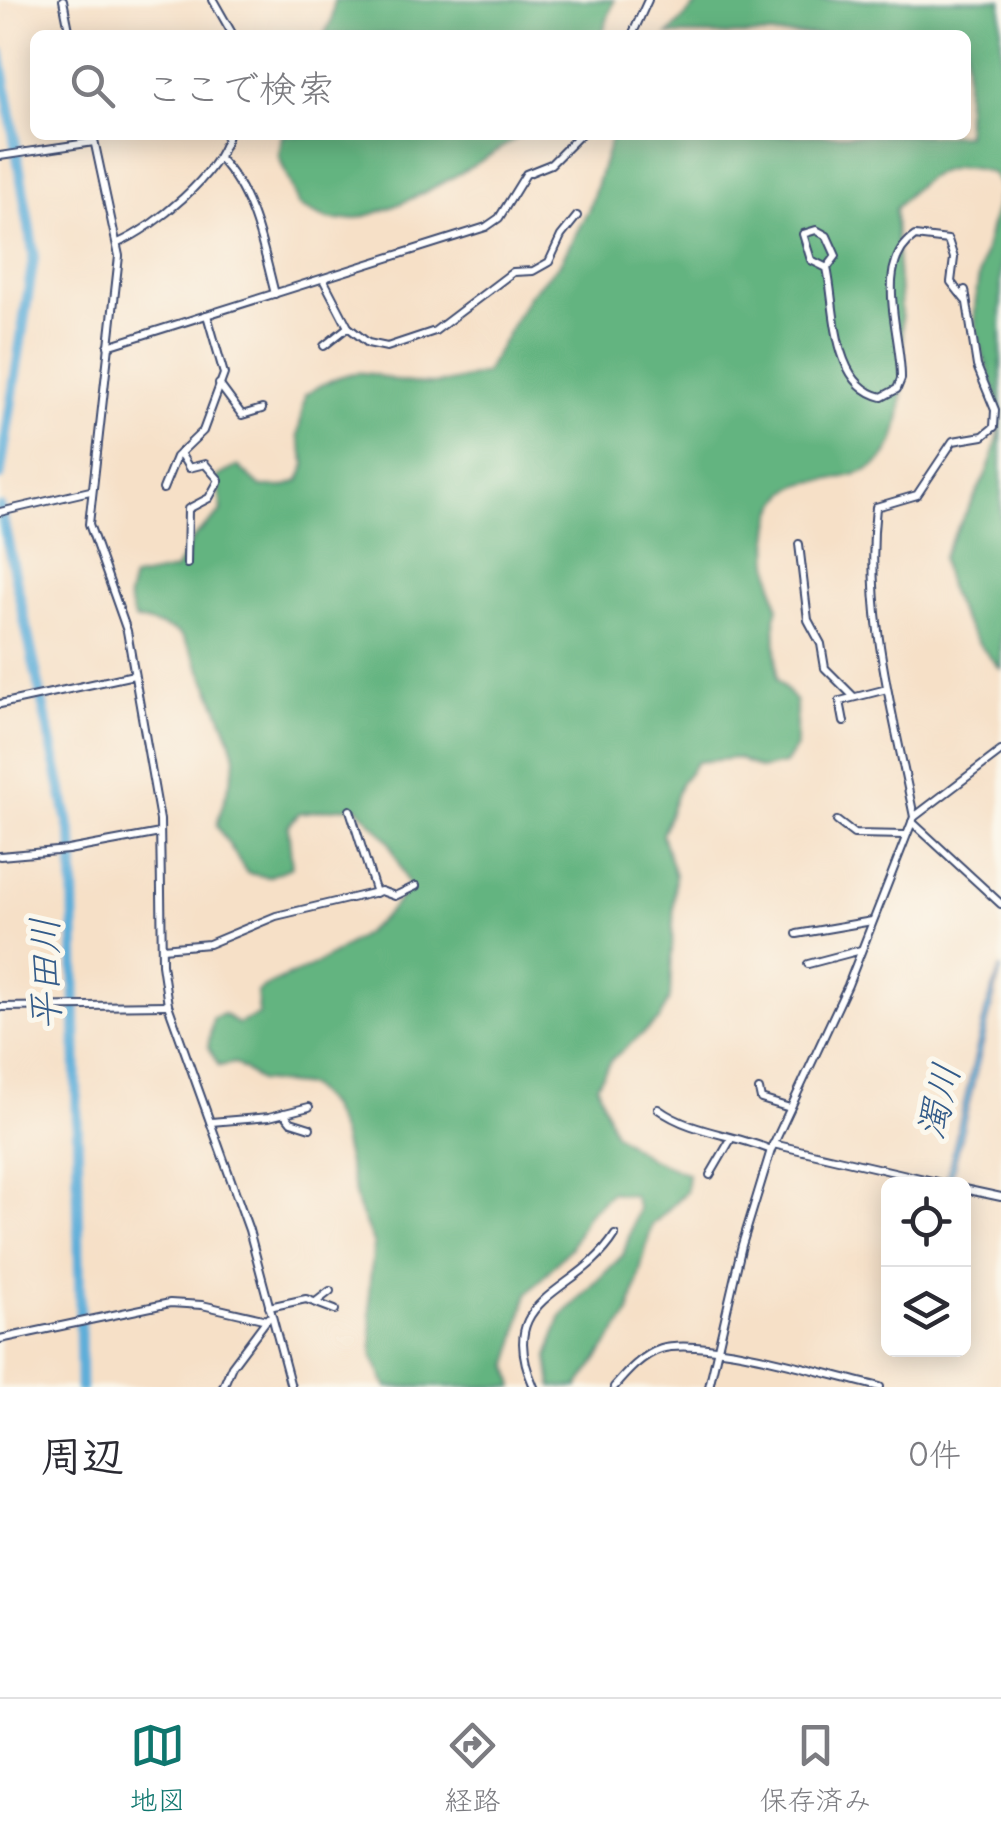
<!DOCTYPE html>
<html lang="ja">
<head>
<meta charset="utf-8">
<style>
  :root { --surface:#fff; --page:#f2f2f3; --text:#2b2b33; --muted:#7c7c81; --line:#e1e1e2; --accent:#0f766e }
  body { margin:0; font-family:Delius,"Klee One",sans-serif; background:var(--page); color:var(--text) }
  .controls { position:absolute; right:30px; bottom:30px; display:grid; overflow:hidden; border-radius:15px; box-shadow:0 5px 25px #0003 }
  .controls button { width:90px; height:90px; display:grid; place-items:center; padding:0; border:0; border-bottom:2px solid var(--line); background:var(--surface); color:var(--text); font:50px sans-serif }
  .list { margin:0; padding:0; list-style:none }
  h2 { display:flex; justify-content:space-between; align-items:center; height:130px; margin:0; padding:0 40px; font-size:42px }
  h2 small { font-size:32px; font-weight:400; color:var(--muted) }
  .icon { flex:none; width:55px; height:55px; fill:none; stroke:currentColor; stroke-width:2; stroke-linecap:round; stroke-linejoin:round }
  .map { position:relative; flex:none; width:1001px; height:1387px; overflow:hidden }
  .search { position:absolute; background:var(--surface); box-shadow:0 5px 25px #0003; left:30px; right:30px; top:30px; height:110px; display:flex; align-items:center; gap:25px; box-sizing:border-box; padding:0 35px; border-radius:15px; color:var(--muted); font-size:38px }
  .sheet { height:310px; background:var(--surface) }
  nav { display:flex; justify-content:space-around; align-items:center; box-sizing:border-box; height:140px; border-top:2px solid var(--line); background:var(--surface); font-size:28px; color:var(--muted) }
  nav a { display:grid; justify-items:center; gap:5px }
  nav .on { color:var(--accent) }
  .map>svg:first-child { display:block }
  .forest { fill:#63b480; stroke:#3f726f; stroke-width:2.5 }
  .water { fill:#5faed9; stroke:#3d6e9c; stroke-width:2.5 }
  .lines { fill:none; stroke-linecap:round; stroke-linejoin:round }
  .river { stroke:#5faed9; stroke-width:11 }
  .minor-casing { stroke:#3c4a6e; stroke-width:10 }
  .minor { stroke:#fff; stroke-width:6 }
  .labels { text-anchor:middle; dominant-baseline:central; stroke-width:10; stroke-linejoin:round; paint-order:stroke }
  .water-label { font-size:38px; font-style:italic; fill:#335b89; stroke:#fbf7ec }
</style>
</head>
<body>
<div class="map">
<svg width="1001" height="1387" viewBox="0 0 1001 1387">
  <rect width="100%" height="100%" fill="#fbf7ec"/>
  <filter id="ink" filterUnits="userSpaceOnUse"><feTurbulence type="fractalNoise" baseFrequency=".01" numOctaves="2"/><feDisplacementMap in="SourceGraphic" scale="20" xChannelSelector="R" yChannelSelector="G"/><feConvolveMatrix kernelMatrix="1 2 1 2 8 2 1 2 1" color-interpolation-filters="sRGB"/></filter>
  <filter id="wash" filterUnits="userSpaceOnUse"><feTurbulence type="fractalNoise" baseFrequency=".0048" numOctaves="4" result="noise"/><feDisplacementMap in="SourceGraphic" scale="40" xChannelSelector="R" yChannelSelector="G"/><feGaussianBlur stdDeviation="2.25" result="paint"/><feColorMatrix in="noise" values="0 0 0 0 0 0 0 0 0 0 0 0 0 0 0 0 0 1.4 0 .05"/><feComposite in="paint" operator="in"/></filter>
  <g filter="url(#wash)">
    <rect width="100%" height="100%" fill="#f6e0c7"/>
    <g class="forest">
      <polygon points="334,0 614,0 602,35 324,35 332,20"/>
      <path d="M701,0H1001V669C972,640 947,601 942,559C961,514 995,475 1000,424C1001,388 977,355 975,319C973,282 992,226 1000,189L993,174C950,157 923,175 895,209C895,272 914,384 894,440C880,478 843,477 811,482C754,490 769,571 778,608L775,618L777,679L796,702V747L785,764L760,769L737,758L697,762L681,782L662,835L675,875L670,997L659,1020L612,1059L597,1085L614,1133L649,1158L688,1174L686,1192L652,1225L629,1314L578,1387H552L548,1357L560,1318L623,1255L638,1209L634,1196L611,1192L587,1215L571,1247L527,1294L509,1366L514,1387H387L373,1358L369,1288L374,1245L358,1207L341,1134L328,1105L309,1086L259,1081L235,1063L219,1066L208,1047L213,1018L224,1014L238,1024L259,1015L257,992C275,979 295,975 314,965C347,947 392,919 408,885L389,841L356,806L299,813L288,826L292,867L268,877L247,873L217,826C221,804 233,781 235,759C236,744 192,644 179,634C169,626 147,623 134,619L128,597L133,578L175,570L194,537L222,511L217,477L238,466L261,487H283L299,481L306,464L298,436L305,395C371,352 369,385 431,384C449,384 468,377 485,373L529,295L560,263L589,209L612,135H966V35H668Z"/>
      <path d="M282,135H521C483,161 373,230 328,219C318,216 308,210 299,206L279,157Z"/>
    </g>
    <polygon class="water" points="1001,967 950,1184 945,1184 986,1008"/>
    <g class="lines">
      <g class="river">
        <polyline points="0,52 34,255 0,476"/>
        <polyline points="0,507 73,843 81,1387"/>
      </g>
    </g>
  </g>
  <g filter="url(#ink)">
    <g class="lines">
      <defs>
        <g id="minor">
          <polyline points="63,0 70,35"/>
          <polyline points="213,0 233,35"/>
          <polyline points="632,35 648,0"/>
          <polyline points="93,135 119,256 89,524 127,631 160,820 162,964 168,1005 249,1230 291,1387"/>
          <polyline points="0,156 94,142"/>
          <path d="M219,158C254,194 263,248 275,294"/>
          <path d="M118,243C155,227 218,175 228,135"/>
          <path d="M827,268L811,260L803,234L816,230L827,236L836,256L827,268C836,307 831,385 882,397L897,389L901,379C902,335 872,265 915,236L948,240L954,258L951,282L965,300"/>
          <polyline points="323,279 348,327 368,343 387,347 435,331 513,272 533,271 549,262 561,236 577,216"/>
          <polyline points="108,346 486,227 499,218 526,174 551,164 580,135"/>
          <polyline points="324,346 348,327"/>
          <polyline points="219,384 242,415 262,409"/>
          <polyline points="180,453 189,468 205,464 219,480 209,498 188,509 187,564"/>
          <polyline points="163,489 176,457 203,431 224,374 207,315"/>
          <polyline points="0,512 90,491"/>
          <polyline points="799,544 808,620 821,644 825,668 853,696"/>
          <polyline points="0,704 134,675"/>
          <polyline points="844,722 840,701 887,689"/>
          <polyline points="350,810 376,893"/>
          <path d="M914,817C893,712 864,615 876,507L917,495L953,441L983,436L994,427L995,410L977,366L965,290"/>
          <polyline points="837,821 854,834 906,835"/>
          <polyline points="912,822 1001,904"/>
          <polyline points="0,856 68,850 160,833"/>
          <polyline points="797,934 872,921"/>
          <polyline points="162,948 209,944 276,916 381,891 395,896 416,886"/>
          <polyline points="808,964 861,950"/>
          <polyline points="0,1007 168,1005"/>
          <polyline points="759,1090 761,1099 790,1108"/>
          <path d="M658,1109C691,1133 733,1134 771,1150"/>
          <polyline points="284,1113 291,1122 310,1128"/>
          <polyline points="211,1122 269,1117 309,1107"/>
          <polyline points="773,1144 946,1184"/>
          <polyline points="710,1175 731,1139"/>
          <polyline points="964,1189 1001,1197"/>
          <polyline points="317,1301 330,1291"/>
          <polyline points="269,1307 306,1299 335,1310"/>
          <polyline points="0,1339 170,1303 202,1305 267,1320"/>
          <polyline points="223,1387 232,1366 268,1318"/>
          <path d="M534,1387C493,1294 576,1297 615,1235"/>
          <path d="M614,1387C627,1372 642,1355 661,1349C705,1336 832,1376 880,1387"/>
          <polyline points="709,1387 742,1245 771,1150 848,985 914,817 1001,751"/>
        </g>
      </defs>
      <use href="#minor" class="minor-casing"/>
      <use href="#minor" class="minor"/>
    </g>
  </g>
  <g class="labels">
    <g class="water-label">
      <text transform="translate(45 974) rotate(-91)">平田川</text>
      <text transform="translate(938 1101) rotate(-76)">濁川</text>
    </g>
  </g>
</svg>
<div class="controls">
<button><svg class="icon" aria-label="locate" viewBox="0 0 24 24"><circle cx="12" cy="12" r="6"/><path d="M12 2v4M12 18v4M2 12h4M18 12h4"/></svg></button>
<button><svg class="icon" aria-label="layers" viewBox="0 0 24 24"><path d="M12 4l9 5-9 5-9-5zM3 14l9 5 9-5"/></svg></button>
</div>
<div class="search"><svg class="icon" aria-label="search" viewBox="0 0 24 24"><circle cx="10" cy="10" r="6"/><path d="M15 15l6 6"/></svg>ここで検索</div>
</div>
<section class="sheet">
<h2>周辺<small>0件</small></h2>
<ul class="list">
</ul>
</section>
<nav>
<a class="on"><svg class="icon" aria-label="map" viewBox="0 0 24 24"><path d="M3 6l6-2 6 2 6-2v14l-6 2-6-2-6 2zM9 4v14M15 6v14"/></svg>地図</a>
<a><svg class="icon" aria-label="directions" viewBox="0 0 24 24"><path d="M12 3l9 9-9 9-9-9zM9 14v-3h6M13 9l2 2-2 2"/></svg>経路</a>
<a><svg class="icon" aria-label="saved" viewBox="0 0 24 24"><path d="M7 4h10v16l-5-4-5 4z"/></svg>保存済み</a>
</nav>
</body>
</html>
